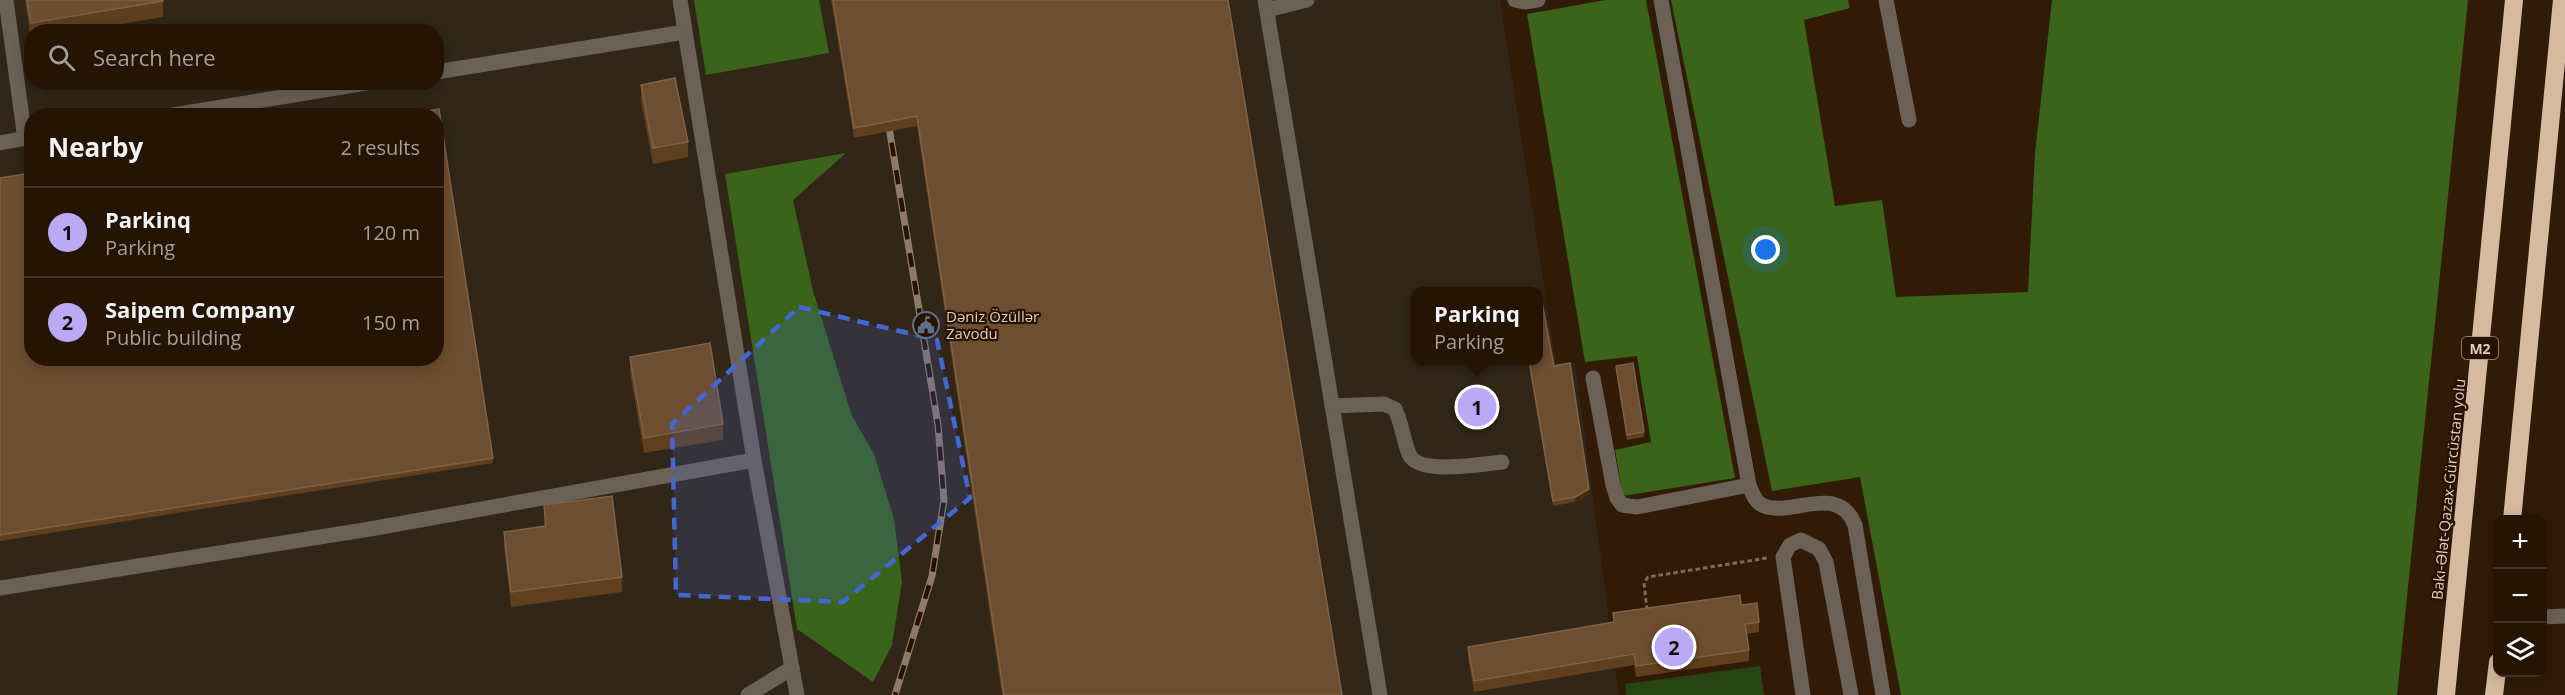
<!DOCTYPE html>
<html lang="en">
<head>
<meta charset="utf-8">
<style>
  :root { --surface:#251404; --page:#2d1d0e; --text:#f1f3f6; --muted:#a39e9a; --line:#423326; --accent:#baaaf6 }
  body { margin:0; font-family:"Open Sans",sans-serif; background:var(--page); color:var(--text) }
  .controls { position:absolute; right:18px; bottom:18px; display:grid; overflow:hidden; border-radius:12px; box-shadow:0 3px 15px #0003 }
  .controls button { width:54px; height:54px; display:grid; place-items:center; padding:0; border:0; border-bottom:2px solid var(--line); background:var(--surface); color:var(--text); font:30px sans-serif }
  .you { position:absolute; left:1766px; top:250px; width:21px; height:21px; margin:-15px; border:4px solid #fff; border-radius:50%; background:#1a73e8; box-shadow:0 0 0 9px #1a73e833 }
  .badge { display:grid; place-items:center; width:39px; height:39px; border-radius:50%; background:var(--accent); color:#111; font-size:20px; font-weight:700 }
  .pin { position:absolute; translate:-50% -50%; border:3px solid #fff; box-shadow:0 2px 6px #0006 }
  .popup { position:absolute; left:1411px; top:287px; width:132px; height:78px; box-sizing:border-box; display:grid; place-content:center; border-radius:12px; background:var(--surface); filter:drop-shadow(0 2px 4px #0005); font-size:20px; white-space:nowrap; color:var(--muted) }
  .popup b { font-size:22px; color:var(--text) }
  .popup::after { content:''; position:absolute; left:50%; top:100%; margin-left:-12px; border:12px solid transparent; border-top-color:var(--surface) }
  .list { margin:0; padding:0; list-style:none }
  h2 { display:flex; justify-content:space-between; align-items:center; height:78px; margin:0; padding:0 24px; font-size:26px }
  h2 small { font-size:20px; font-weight:400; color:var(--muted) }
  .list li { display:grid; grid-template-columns:39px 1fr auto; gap:18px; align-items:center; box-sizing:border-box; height:90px; padding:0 24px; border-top:2px solid var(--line) }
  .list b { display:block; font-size:22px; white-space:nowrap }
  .list p { margin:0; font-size:20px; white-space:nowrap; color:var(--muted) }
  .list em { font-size:20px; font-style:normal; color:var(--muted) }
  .icon { flex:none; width:33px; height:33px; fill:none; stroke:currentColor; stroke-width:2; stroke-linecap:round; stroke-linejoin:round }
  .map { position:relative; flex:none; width:2565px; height:695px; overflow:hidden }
  .search { position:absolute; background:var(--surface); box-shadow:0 3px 15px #0003; left:24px; top:24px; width:420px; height:66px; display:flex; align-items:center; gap:15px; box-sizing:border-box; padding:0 21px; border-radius:24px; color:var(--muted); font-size:22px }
  .panel { position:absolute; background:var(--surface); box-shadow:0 3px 15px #0003; left:24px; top:108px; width:420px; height:258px; border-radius:24px }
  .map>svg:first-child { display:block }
  .industrial { fill:#312617; fill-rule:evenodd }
  .green { fill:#274413 }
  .forest { fill:#396419 }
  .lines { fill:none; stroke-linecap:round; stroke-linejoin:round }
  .path { stroke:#7e6b5a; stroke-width:3; stroke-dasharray:4.5 3; stroke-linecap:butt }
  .minor { stroke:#6c6156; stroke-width:15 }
  .highway { stroke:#d6baa0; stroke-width:18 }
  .rail-casing { stroke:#8d7a6a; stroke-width:7 }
  .rail { stroke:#271200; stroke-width:4.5; stroke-dasharray:14; stroke-linecap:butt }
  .wall { fill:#603f1e }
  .shaded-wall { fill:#482a0d }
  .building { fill:#6e4e30; stroke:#7f6247; stroke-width:1.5 }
  .marked { fill:#4368d4; fill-opacity:0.2; stroke:#4368d4; stroke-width:4.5; stroke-dasharray:12 8; stroke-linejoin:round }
  .labels { text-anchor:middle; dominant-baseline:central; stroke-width:4.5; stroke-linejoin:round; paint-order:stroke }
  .shield { fill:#271200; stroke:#a69688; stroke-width:1.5 }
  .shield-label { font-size:14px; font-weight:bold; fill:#ddcec2 }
  .poi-label { font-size:15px; fill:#ddcec2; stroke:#271200; text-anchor:start }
  .street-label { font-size:15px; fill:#ddcec2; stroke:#271200 }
</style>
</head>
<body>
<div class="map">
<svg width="2565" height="695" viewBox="0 0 2565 695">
  <rect width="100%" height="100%" fill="#311b06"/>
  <path class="industrial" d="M0,0H1500L1556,363H1575L1619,695H0ZM32,32H436V82H32ZM32,116H436V358H32ZM1416,292H1538V360H1416Z"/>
  <polygon class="green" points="1760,666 1764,695 1626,695 1625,684"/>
  <g class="forest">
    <polygon points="694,0 819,0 829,53 706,75"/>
    <polygon points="1606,0 1646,0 1735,478 1623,496 1615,450 1651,442 1637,356 1585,362 1527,14"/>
    <polygon points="1671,0 1848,0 1850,8 1804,20 1835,206 1882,200 1896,297 2028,292 2035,153 2052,0 2468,0 2397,695 1901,695 1860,477 1772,491"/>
    <polygon points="846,153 793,200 813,291 852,416 874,454 894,519 902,582 892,645 873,682 797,629 725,174"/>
  </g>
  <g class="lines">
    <polyline class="path" points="1647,610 1644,583 1648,577 1767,558"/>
    <g class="minor">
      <polyline points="6,0 25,139"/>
      <polyline points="680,0 754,460 797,695"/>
      <polyline points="1265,0 1380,695"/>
      <polyline points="1515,0 1525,2 1538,0"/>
      <path d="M1661,0L1749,485C1752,492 1755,502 1762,505C1790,519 1838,481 1855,525L1883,695"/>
      <polyline points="1886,0 1909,120"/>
      <polyline points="1267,10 1307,0"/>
      <polyline points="436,72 685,32"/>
      <polyline points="167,116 372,82"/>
      <polyline points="0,143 32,137"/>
      <polyline points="1593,378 1613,485 1617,498 1622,505 1637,507 1749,485"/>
      <path d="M1332,406L1384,404L1395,409C1402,424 1403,439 1409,454C1418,476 1482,464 1502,462"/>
      <polyline points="0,588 370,529 754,460"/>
      <polyline points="2542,617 2565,616"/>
      <polyline points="748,695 792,668"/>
      <polyline points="1803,695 1783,557 1790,545 1801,540 1819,549 1826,562 1851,695"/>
    </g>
    <g class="highway">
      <polyline points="2512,520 2562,0"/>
      <polyline points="2446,695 2514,0"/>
      <polyline points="2494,695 2498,662"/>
    </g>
    <defs>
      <polyline id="rail" points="887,115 938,425 944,500 932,576 895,695"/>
    </defs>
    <use href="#rail" class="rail-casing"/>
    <use href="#rail" class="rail"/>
  </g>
  <g class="wall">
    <polygon points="25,0 163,0 163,17 74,32 32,32 31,39"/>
    <polygon points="831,0 1228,0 1342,695 1002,695 917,126 854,138"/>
    <polygon points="641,85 688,142 688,157 653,164 641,101"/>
    <polygon points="0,178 493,458 493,463 0,541"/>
    <polygon points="630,357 723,424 723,440 644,453 630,373"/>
    <polygon points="1528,360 1539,360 1554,366 1589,494 1575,502 1553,506"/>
    <polygon points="1616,366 1644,432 1644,437 1627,440 1616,372"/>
    <polygon points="544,505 622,577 622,592 511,607 504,547 504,532 544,526"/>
    <polygon points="1741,605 1759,622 1759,632 1747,634 1749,650 1749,661 1636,677 1634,665 1474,692 1468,657 1468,647 1613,622 1613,613"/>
  </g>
  <polygon class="shaded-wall" points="1589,489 1589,494 1575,502 1575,497"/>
  <g class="building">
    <polygon points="27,0 163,0 163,1 31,23"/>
    <polygon points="833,0 1228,0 1342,695 1004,695 917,116 854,128"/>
    <polygon points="675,78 688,142 653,148 641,85"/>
    <polygon points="439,109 493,458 0,535 0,178 32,173 32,358 436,358 436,116 397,116"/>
    <polygon points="1541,297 1554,366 1570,363 1589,489 1575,497 1553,501 1529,360 1539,360 1539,298"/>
    <polygon points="710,343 723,424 644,438 630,357"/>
    <polygon points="1633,363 1644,432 1627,435 1616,366"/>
    <polygon points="612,496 622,577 511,592 504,532 546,526 544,505"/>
    <polygon points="1740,595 1741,605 1757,603 1759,622 1745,624 1749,650 1636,666 1634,654 1474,681 1468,647 1614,622 1613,613"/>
  </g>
  <path class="marked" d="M799,307L937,340L970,498L843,602L676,595L672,424Z"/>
  <defs>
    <symbol id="civic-ring" viewBox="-11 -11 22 22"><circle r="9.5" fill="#271200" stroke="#5c6f8a" stroke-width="1.5"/><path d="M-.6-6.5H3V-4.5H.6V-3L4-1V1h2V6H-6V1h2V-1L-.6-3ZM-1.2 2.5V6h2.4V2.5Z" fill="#5c6f8a"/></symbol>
  </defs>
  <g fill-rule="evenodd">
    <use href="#civic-ring" x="911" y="310" width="30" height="30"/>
  </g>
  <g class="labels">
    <rect class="shield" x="2462" y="337" width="36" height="22" rx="4.5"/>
    <g class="shield-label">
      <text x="2480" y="348">M2</text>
    </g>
    <g class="poi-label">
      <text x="946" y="316">Dəniz Özüllər<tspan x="946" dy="17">Zavodu</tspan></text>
    </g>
    <g class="street-label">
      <text transform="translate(2448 489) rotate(-84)">Bakı-Ələt-Qazax-Gürcüstan yolu</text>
    </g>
  </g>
</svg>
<div class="controls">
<button>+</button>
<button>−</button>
<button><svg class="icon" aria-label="layers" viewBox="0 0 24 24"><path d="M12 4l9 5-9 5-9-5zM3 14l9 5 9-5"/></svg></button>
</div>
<div class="you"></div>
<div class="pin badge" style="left:1477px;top:407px">1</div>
<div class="popup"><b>Parkinq</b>Parking</div>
<div class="pin badge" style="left:1674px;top:647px">2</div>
<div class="search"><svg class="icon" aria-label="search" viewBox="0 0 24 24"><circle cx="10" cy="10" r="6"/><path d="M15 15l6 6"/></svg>Search here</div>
<section class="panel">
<h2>Nearby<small>2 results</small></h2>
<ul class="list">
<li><span class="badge">1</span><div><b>Parkinq</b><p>Parking</p></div><em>120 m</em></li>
<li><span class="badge">2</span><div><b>Saipem Company</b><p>Public building</p></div><em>150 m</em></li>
</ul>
</section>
</div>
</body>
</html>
